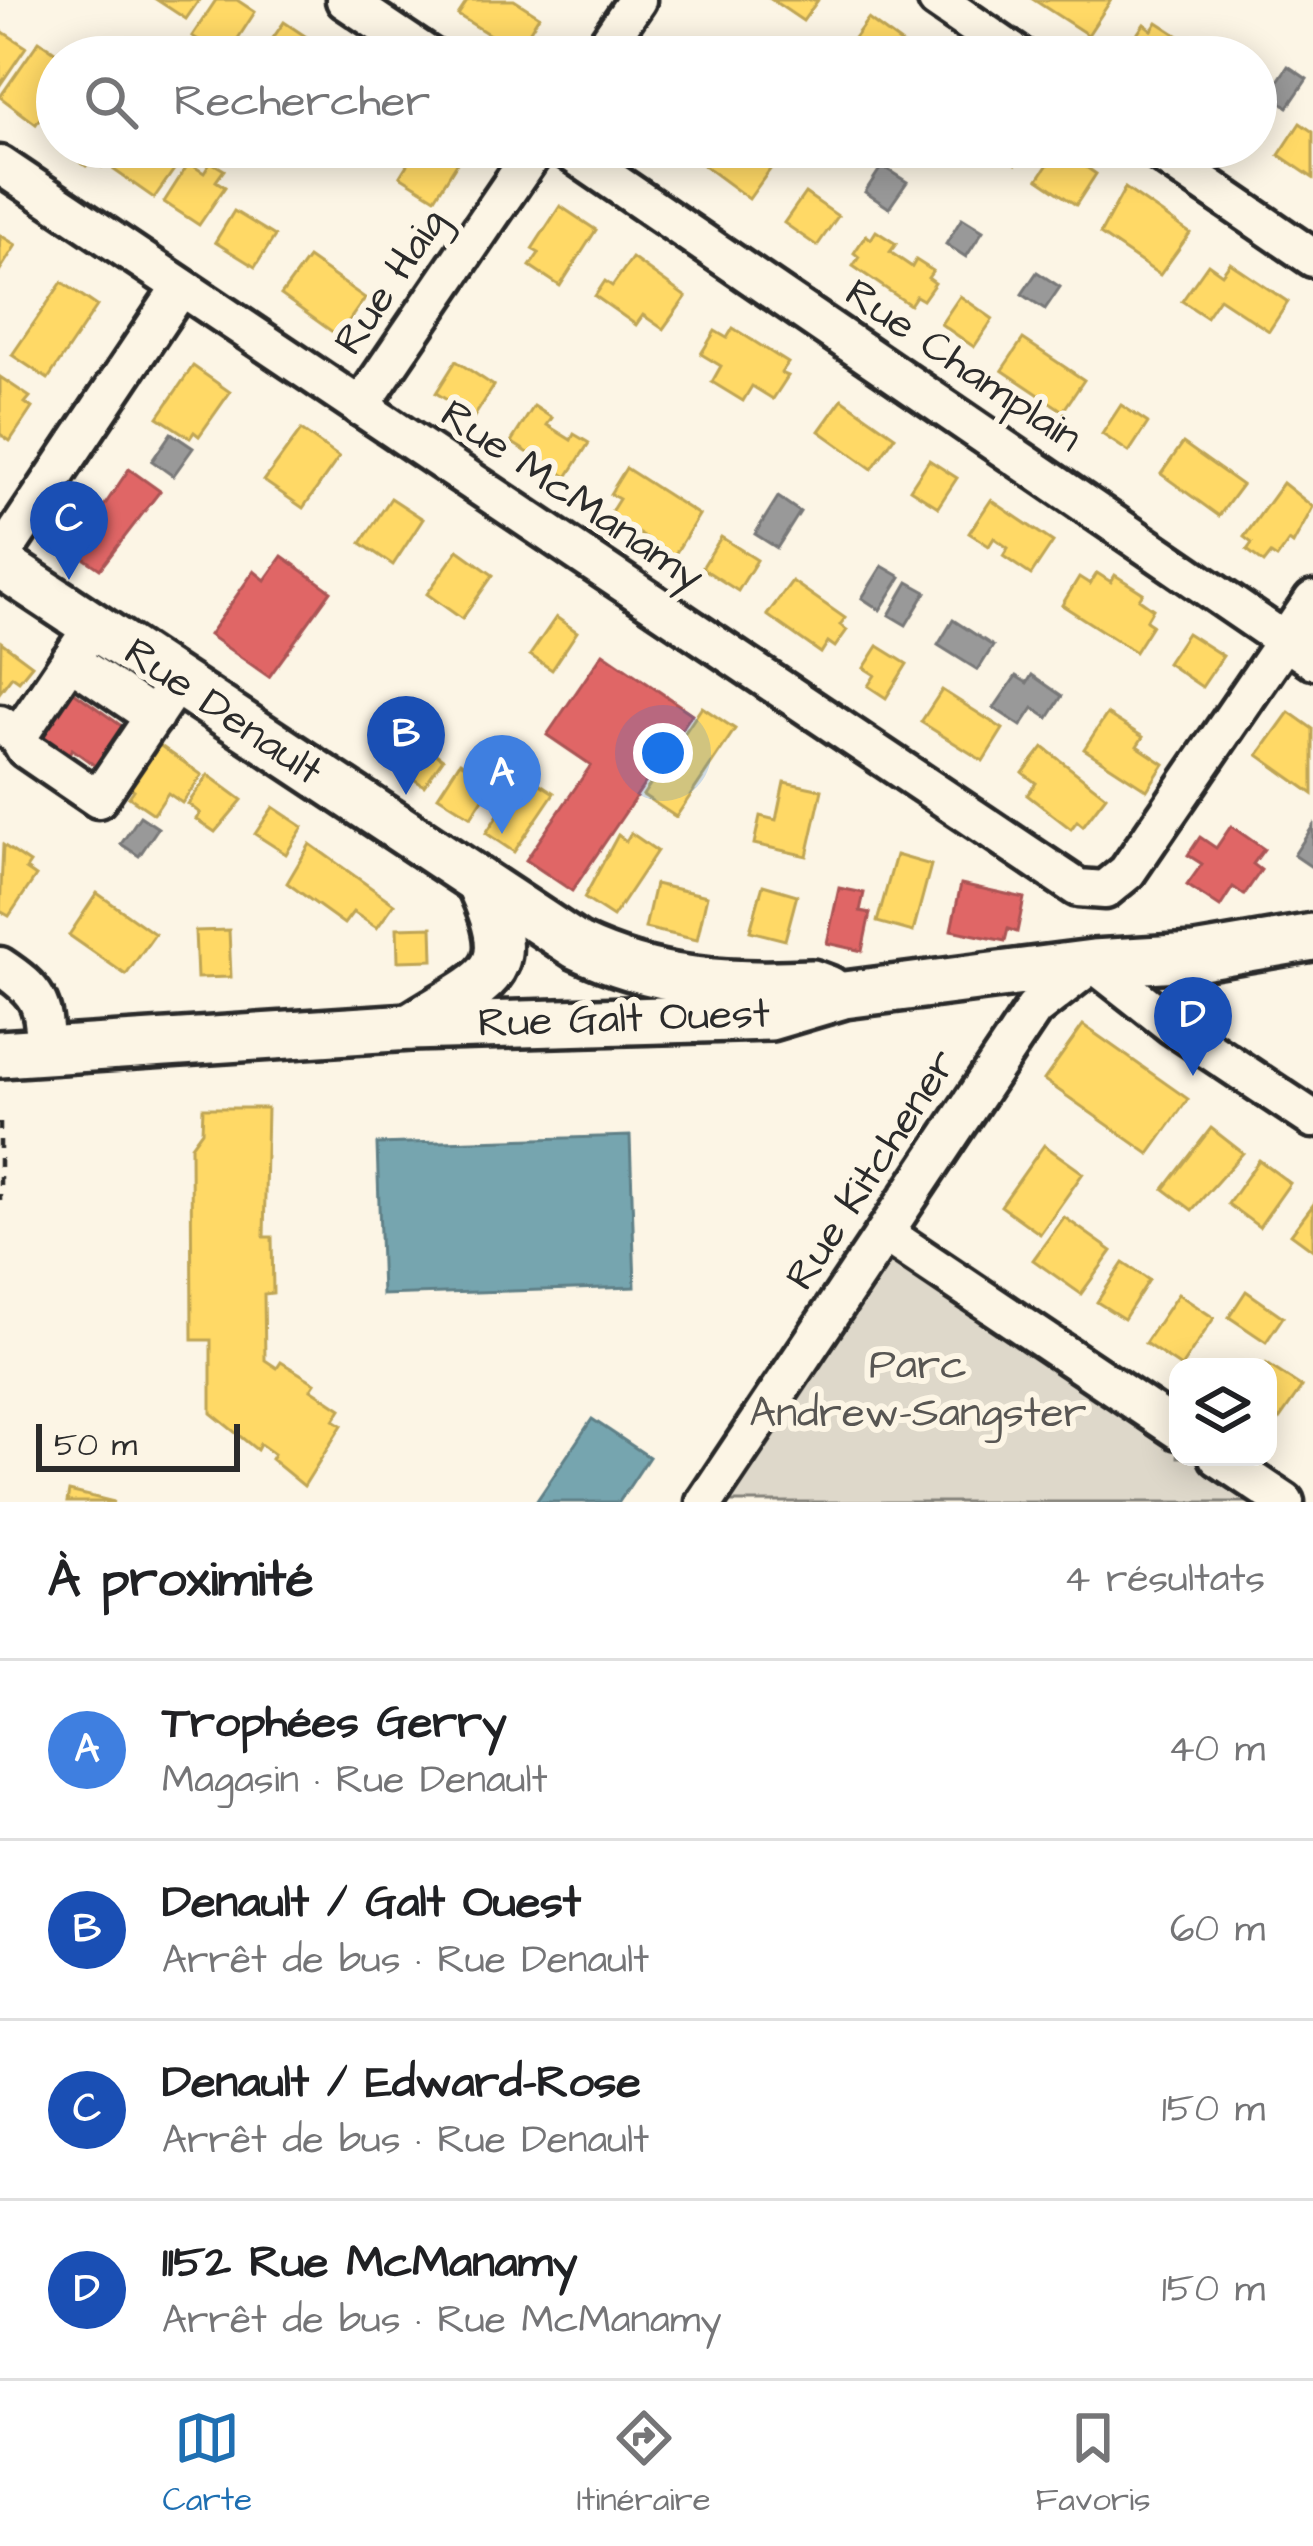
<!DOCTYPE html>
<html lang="fr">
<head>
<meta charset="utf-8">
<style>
  :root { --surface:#fff; --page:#f6f6f6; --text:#202124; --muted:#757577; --line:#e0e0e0; --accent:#1f6fb2 }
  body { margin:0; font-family:"Architects Daughter",sans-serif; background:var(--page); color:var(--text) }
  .controls { position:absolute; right:36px; bottom:36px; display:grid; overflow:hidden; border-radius:24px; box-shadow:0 6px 30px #0003 }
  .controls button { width:108px; height:108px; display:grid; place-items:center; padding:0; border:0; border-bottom:3px solid var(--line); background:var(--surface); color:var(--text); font:60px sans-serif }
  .scale { position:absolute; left:36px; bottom:30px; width:204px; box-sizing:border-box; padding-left:12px; border:6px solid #2b2b2b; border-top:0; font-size:33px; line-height:42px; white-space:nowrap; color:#2b2b2b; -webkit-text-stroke:9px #fcf5e5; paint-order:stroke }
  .you { position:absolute; left:663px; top:753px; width:42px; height:42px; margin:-30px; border:9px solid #fff; border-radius:50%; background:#1a73e8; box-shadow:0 0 0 18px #1a73e833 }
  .badge { display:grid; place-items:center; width:78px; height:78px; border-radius:50%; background:var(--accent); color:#fff; font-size:39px; font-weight:700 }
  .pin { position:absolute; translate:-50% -99px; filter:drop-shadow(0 3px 6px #0008) }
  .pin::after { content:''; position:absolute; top:63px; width:42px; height:36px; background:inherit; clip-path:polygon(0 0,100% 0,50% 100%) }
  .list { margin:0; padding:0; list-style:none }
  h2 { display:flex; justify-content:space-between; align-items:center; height:156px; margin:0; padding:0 48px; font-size:51px }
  h2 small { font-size:39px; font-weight:400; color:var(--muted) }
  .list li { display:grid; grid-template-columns:78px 1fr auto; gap:36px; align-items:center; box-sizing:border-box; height:180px; padding:0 48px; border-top:3px solid var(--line) }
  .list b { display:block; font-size:45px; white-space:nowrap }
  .list p { margin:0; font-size:39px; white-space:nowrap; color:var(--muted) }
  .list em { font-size:39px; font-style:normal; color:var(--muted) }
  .icon { flex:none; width:66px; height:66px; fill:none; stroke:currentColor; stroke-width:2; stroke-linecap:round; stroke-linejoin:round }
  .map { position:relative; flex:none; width:1313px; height:1502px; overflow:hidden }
  .search { position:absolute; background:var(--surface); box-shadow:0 6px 30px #0003; left:36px; right:36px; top:36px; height:132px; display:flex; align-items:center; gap:30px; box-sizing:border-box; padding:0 42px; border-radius:66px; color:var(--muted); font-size:45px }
  .sheet { height:876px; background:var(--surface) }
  nav { display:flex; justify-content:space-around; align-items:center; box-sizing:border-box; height:168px; border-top:3px solid var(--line); background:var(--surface); font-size:33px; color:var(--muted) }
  nav a { display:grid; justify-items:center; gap:6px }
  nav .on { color:var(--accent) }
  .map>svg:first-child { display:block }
  .green { fill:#ded8ca; stroke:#84827a; stroke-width:3 }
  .homes { fill:#ffd966; stroke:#bfa554; stroke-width:3 }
  .shops { fill:#e06666; stroke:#aa5454; stroke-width:3 }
  .public { fill:#76a5af; stroke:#608087; stroke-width:3 }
  .industry { fill:#999; stroke:#787878; stroke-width:3 }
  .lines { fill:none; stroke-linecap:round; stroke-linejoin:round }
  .minor-casing { stroke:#2b2b2b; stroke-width:45 }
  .major-casing { stroke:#2b2b2b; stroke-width:54 }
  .path { stroke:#2b2b2b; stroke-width:4.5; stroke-dasharray:9 9; stroke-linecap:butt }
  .minor { stroke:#fcf5e5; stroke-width:36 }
  .major { stroke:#fcf5e5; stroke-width:45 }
  .labels { text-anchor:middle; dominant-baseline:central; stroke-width:12; stroke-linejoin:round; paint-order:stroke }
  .street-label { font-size:42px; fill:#2b2b2b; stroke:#fcf5e5 }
  .park-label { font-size:42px; fill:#585653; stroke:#fcf5e5 }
</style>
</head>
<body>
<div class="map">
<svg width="1313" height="1502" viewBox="0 0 1313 1502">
  <rect width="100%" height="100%" fill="#fcf5e5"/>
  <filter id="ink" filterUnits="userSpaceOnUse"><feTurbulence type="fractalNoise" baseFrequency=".00833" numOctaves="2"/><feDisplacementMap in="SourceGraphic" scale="24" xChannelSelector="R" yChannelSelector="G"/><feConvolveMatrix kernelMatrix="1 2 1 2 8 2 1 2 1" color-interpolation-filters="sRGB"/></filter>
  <g filter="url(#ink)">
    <polygon class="green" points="886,1234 1178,1430 1178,1457 1218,1457 1285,1502 705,1502"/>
    <g class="homes">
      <polygon points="157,0 199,0 186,19"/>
      <polygon points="216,0 237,0 255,12 226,57 192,36"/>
      <polygon points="468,0 514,0 539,16 517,52 458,15"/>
      <polygon points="772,0 818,0 803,21"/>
      <polygon points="1034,0 1111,0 1088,35"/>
      <polygon points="868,19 920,57 857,57 846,49"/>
      <polygon points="284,22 320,46 313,57 260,57"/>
      <polygon points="1157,22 1183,39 1171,57 1122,57 1144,24 1152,30"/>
      <polygon points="0,30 26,47 0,85"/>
      <polygon points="39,41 62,57 57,57 57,93 36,124 0,97"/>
      <polygon points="1300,123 1313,132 1313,178 1279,155"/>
      <polygon points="71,147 116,147 102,167 91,160 86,166 70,155"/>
      <polygon points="130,147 153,147 178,164 154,198 114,170"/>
      <polygon points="418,147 439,147 459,160 435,198 400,176"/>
      <polygon points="704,147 742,147 771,168 749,199 695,159"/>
      <polygon points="988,147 1026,147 1015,164"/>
      <polygon points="1059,148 1096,174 1076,205 1038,179"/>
      <polygon points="211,162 224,170 216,181 225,187 199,225 164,202 189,163 204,173"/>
      <polygon points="1125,188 1190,233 1160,275 1100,234"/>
      <polygon points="805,193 838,216 817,246 784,223"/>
      <polygon points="560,206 596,230 560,286 530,266 539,253 532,249"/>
      <polygon points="234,211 275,236 255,267 215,242"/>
      <polygon points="876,231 896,244 890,252 912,267 916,260 933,271 928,278 935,283 923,300 916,296 910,305 853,266 859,257 854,253 866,235 871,239"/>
      <polygon points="0,235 16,245 0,270"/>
      <polygon points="308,258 365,298 338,336 281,295"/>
      <polygon points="632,258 686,297 663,329 643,315 636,325 595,296 605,281 612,286"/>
      <polygon points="1230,263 1288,302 1269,331 1219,298 1206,317 1182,301 1208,264 1222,274"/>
      <polygon points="62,282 97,306 48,379 12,355"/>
      <polygon points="960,296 993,319 974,347 941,324"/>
      <polygon points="733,328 788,363 781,373 788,376 773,399 752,386 743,401 712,382 721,366 701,354 715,331 727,338"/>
      <polygon points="1023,339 1084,380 1063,411 1002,370"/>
      <polygon points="456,361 494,386 474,417 436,393"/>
      <polygon points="193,366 230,392 199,436 194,432 190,438 158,417"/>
      <polygon points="0,377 30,397 25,403 32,408 10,441 0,434"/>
      <polygon points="842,399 895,436 872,469 819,431"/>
      <polygon points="1121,405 1148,423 1129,452 1102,434"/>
      <polygon points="534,406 552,418 547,425 571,440 574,434 589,443 567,477 511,442"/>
      <polygon points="301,430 339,457 303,508 264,481"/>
      <polygon points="1183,443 1242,485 1219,516 1161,474"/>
      <polygon points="929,460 957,478 938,507 910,489"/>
      <polygon points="626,468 699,515 674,556 609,515 619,499 610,494"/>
      <polygon points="1283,483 1313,507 1293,544 1289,541 1277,558 1271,554 1264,563 1247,550 1252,543 1244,537"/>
      <polygon points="391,498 423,519 393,565 361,543"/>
      <polygon points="991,500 1053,542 1031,575 1003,556 1008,548 994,538 989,546 969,533"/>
      <polygon points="721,537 757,560 738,591 702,568"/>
      <polygon points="458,550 493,575 462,619 427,594"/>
      <polygon points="1097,573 1111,582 1115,575 1143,593 1139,599 1153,609 1146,621 1152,625 1135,652 1062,605 1079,577 1090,584"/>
      <polygon points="792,581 845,618 840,625 847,630 835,647 828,642 821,653 767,615"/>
      <polygon points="556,617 577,632 552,670 530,655"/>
      <polygon points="1187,633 1223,656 1202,687 1167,663"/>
      <polygon points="1,642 32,665 19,681 12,676 0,692"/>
      <polygon points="878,646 907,664 886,698 868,686 875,675 864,668"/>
      <polygon points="942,690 1003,729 983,761 921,722"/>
      <polygon points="702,707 735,729 676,817 643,795"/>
      <polygon points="1289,712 1313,729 1313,794 1258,755"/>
      <polygon points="1107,714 1143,737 1137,746 1164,764 1147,790 1084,749"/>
      <polygon points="415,739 443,759 424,786 396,767"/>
      <polygon points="155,742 202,775 182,803 168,793 154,814 129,797 134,790 125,784"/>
      <polygon points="1043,747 1106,796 1083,826 1077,821 1071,829 1027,795 1036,783 1023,773"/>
      <polygon points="460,762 493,783 471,817 438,796"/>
      <polygon points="525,774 554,793 514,852 486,833"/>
      <polygon points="208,775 242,800 215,832 196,819 200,813 188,804"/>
      <polygon points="784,782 822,790 807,856 754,844 760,816 776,820"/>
      <polygon points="273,807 303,827 286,854 255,834"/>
      <polygon points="631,833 657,851 613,917 584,898 618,835 626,841"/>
      <polygon points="310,844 394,904 377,928 353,912 344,924 287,883"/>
      <polygon points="3,845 30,863 26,869 36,876 9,916 0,911"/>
      <polygon points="896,855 931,865 913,932 877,922"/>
      <polygon points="655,884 707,896 697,940 645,928"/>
      <polygon points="763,885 797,895 785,940 750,931"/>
      <polygon points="97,893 155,934 126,975 69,935"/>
      <polygon points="432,927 433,960 398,961 397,928"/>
      <polygon points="229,930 231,977 197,978 195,931"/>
      <polygon points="1083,1025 1188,1099 1149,1154 1044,1080"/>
      <polygon points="203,1108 267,1108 264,1237 272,1237 273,1293 264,1294 265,1360 277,1368 281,1362 315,1383 311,1389 341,1409 334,1420 342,1425 304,1486 271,1459 274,1454 260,1444 257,1450 211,1413 211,1340 192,1340 191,1146 202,1131"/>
      <polygon points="1211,1128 1243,1153 1192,1210 1164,1189"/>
      <polygon points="1044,1145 1083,1173 1040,1234 1001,1206"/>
      <polygon points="1259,1160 1290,1183 1259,1227 1228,1204"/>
      <polygon points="1313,1205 1313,1250 1291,1234"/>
      <polygon points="1064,1217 1112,1251 1081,1294 1033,1260"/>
      <polygon points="1123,1263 1149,1280 1124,1319 1097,1302"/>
      <polygon points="1246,1291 1283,1317 1266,1342 1229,1317"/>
      <polygon points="1178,1294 1214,1318 1181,1367 1145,1343"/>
      <polygon points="1267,1364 1302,1387 1277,1423 1268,1417"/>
      <polygon points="69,1491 114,1502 67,1502"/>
    </g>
    <g class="shops">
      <polygon points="129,469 160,491 100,569 66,546 94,504 102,509"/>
      <polygon points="282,556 331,591 269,677 209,635 254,571 265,580"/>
      <polygon points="603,653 692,714 572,891 526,860 591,765 547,735"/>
      <polygon points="71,690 133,734 105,773 72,749 66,758 37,737"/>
      <polygon points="1231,826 1264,849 1253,864 1261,870 1244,895 1233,887 1220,907 1187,885 1202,864 1188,855 1200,837 1216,848"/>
      <polygon points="961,884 1024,898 1017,932 1008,929 1005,941 951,930"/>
      <polygon points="839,888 864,893 860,911 870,913 862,951 827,943"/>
    </g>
    <g class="public">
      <polygon points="630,1136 635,1287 382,1295 377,1144"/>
      <polygon points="592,1419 649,1457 619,1502 536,1502"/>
    </g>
    <g class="industry">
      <polygon points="1288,66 1307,79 1288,107 1269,94"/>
      <polygon points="882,166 907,182 889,208 865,192"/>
      <polygon points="962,218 983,231 966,257 946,244"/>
      <polygon points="1037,272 1060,287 1045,309 1022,294"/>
      <polygon points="171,433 193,448 173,476 152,461"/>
      <polygon points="778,497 800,512 777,548 755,534"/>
      <polygon points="882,566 901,577 880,610 862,598"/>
      <polygon points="908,582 926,592 906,625 889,615"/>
      <polygon points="953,620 993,646 978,670 938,645"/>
      <polygon points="1032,675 1062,696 1048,718 1033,708 1021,726 994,708 1016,676 1027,683"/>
      <polygon points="140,816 158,828 139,856 121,844"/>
      <polygon points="1313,826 1313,868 1294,855"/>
    </g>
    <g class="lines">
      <defs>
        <g id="minor">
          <polyline points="345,0 430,57"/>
          <polyline points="937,0 1020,57"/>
          <polyline points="598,57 637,0"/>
          <polyline points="563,147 1313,660"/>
          <polyline points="1151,147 1313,258"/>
          <polyline points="0,165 1078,888 1105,890 1127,872 1313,600"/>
          <polyline points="360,407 537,147"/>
          <polyline points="0,558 181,287"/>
          <polyline points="70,660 154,717"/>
          <polyline points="0,724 18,737 93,626"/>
          <polyline points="18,737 25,749 98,799 177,682"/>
          <path d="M0,966C36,990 46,1003 44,1047"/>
          <polyline points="886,1234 1178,1430"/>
          <polyline points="1218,1457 1285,1502"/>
          <polyline points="705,1502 1034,1009 1093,963 1173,1026 1313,1119"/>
        </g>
        <g id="major">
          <path d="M0,564L577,946C655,983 727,987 812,983L828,989"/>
          <path d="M410,1027C487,977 524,978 479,882"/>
          <polyline points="0,1054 410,1027 770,1017 844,995 1093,963 1195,957 1313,937"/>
        </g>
      </defs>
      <use href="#minor" class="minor-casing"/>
      <use href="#major" class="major-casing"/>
      <polyline class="path" points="0,1122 0,1200"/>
      <use href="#minor" class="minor"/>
      <use href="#major" class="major"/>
    </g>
  </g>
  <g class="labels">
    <g class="street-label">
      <text transform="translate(391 282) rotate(-56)">Rue Haig</text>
      <text transform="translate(963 366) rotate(34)">Rue Champlain</text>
      <text transform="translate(572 496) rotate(34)">Rue McManamy</text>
      <text transform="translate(223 712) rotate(34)">Rue Denault</text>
      <text transform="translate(624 1019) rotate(-2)">Rue Galt Ouest</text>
      <text transform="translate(872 1170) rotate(-57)">Rue Kitchener</text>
    </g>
    <g class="park-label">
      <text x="918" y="1366">Parc<tspan x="918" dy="48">Andrew-Sangster</tspan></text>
    </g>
  </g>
</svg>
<div class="controls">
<button><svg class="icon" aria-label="layers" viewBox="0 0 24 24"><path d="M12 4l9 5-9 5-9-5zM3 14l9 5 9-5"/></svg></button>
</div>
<div class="scale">50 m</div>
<div class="you"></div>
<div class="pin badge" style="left:502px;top:834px;background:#3f7fe0">A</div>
<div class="pin badge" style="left:406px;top:795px;background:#1a4fb4">B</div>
<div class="pin badge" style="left:69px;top:580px;background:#1a4fb4">C</div>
<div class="pin badge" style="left:1193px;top:1076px;background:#1a4fb4">D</div>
<div class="search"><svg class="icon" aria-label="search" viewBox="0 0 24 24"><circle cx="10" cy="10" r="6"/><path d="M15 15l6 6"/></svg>Rechercher</div>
</div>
<section class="sheet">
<h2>À proximité<small>4 résultats</small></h2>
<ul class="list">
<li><span class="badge" style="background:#3f7fe0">A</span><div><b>Trophées Gerry</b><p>Magasin · Rue Denault</p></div><em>40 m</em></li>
<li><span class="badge" style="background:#1a4fb4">B</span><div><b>Denault / Galt Ouest</b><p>Arrêt de bus · Rue Denault</p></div><em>60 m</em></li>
<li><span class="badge" style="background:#1a4fb4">C</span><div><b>Denault / Edward-Rose</b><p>Arrêt de bus · Rue Denault</p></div><em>150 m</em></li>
<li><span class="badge" style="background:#1a4fb4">D</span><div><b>1152 Rue McManamy</b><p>Arrêt de bus · Rue McManamy</p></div><em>150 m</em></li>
</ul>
</section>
<nav>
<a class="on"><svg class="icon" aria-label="map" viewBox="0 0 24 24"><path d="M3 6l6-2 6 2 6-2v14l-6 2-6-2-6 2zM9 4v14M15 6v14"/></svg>Carte</a>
<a><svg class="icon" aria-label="directions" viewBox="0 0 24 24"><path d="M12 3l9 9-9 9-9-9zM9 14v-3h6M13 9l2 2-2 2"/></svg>Itinéraire</a>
<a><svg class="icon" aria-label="saved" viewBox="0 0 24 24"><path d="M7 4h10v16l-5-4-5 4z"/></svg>Favoris</a>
</nav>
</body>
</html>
